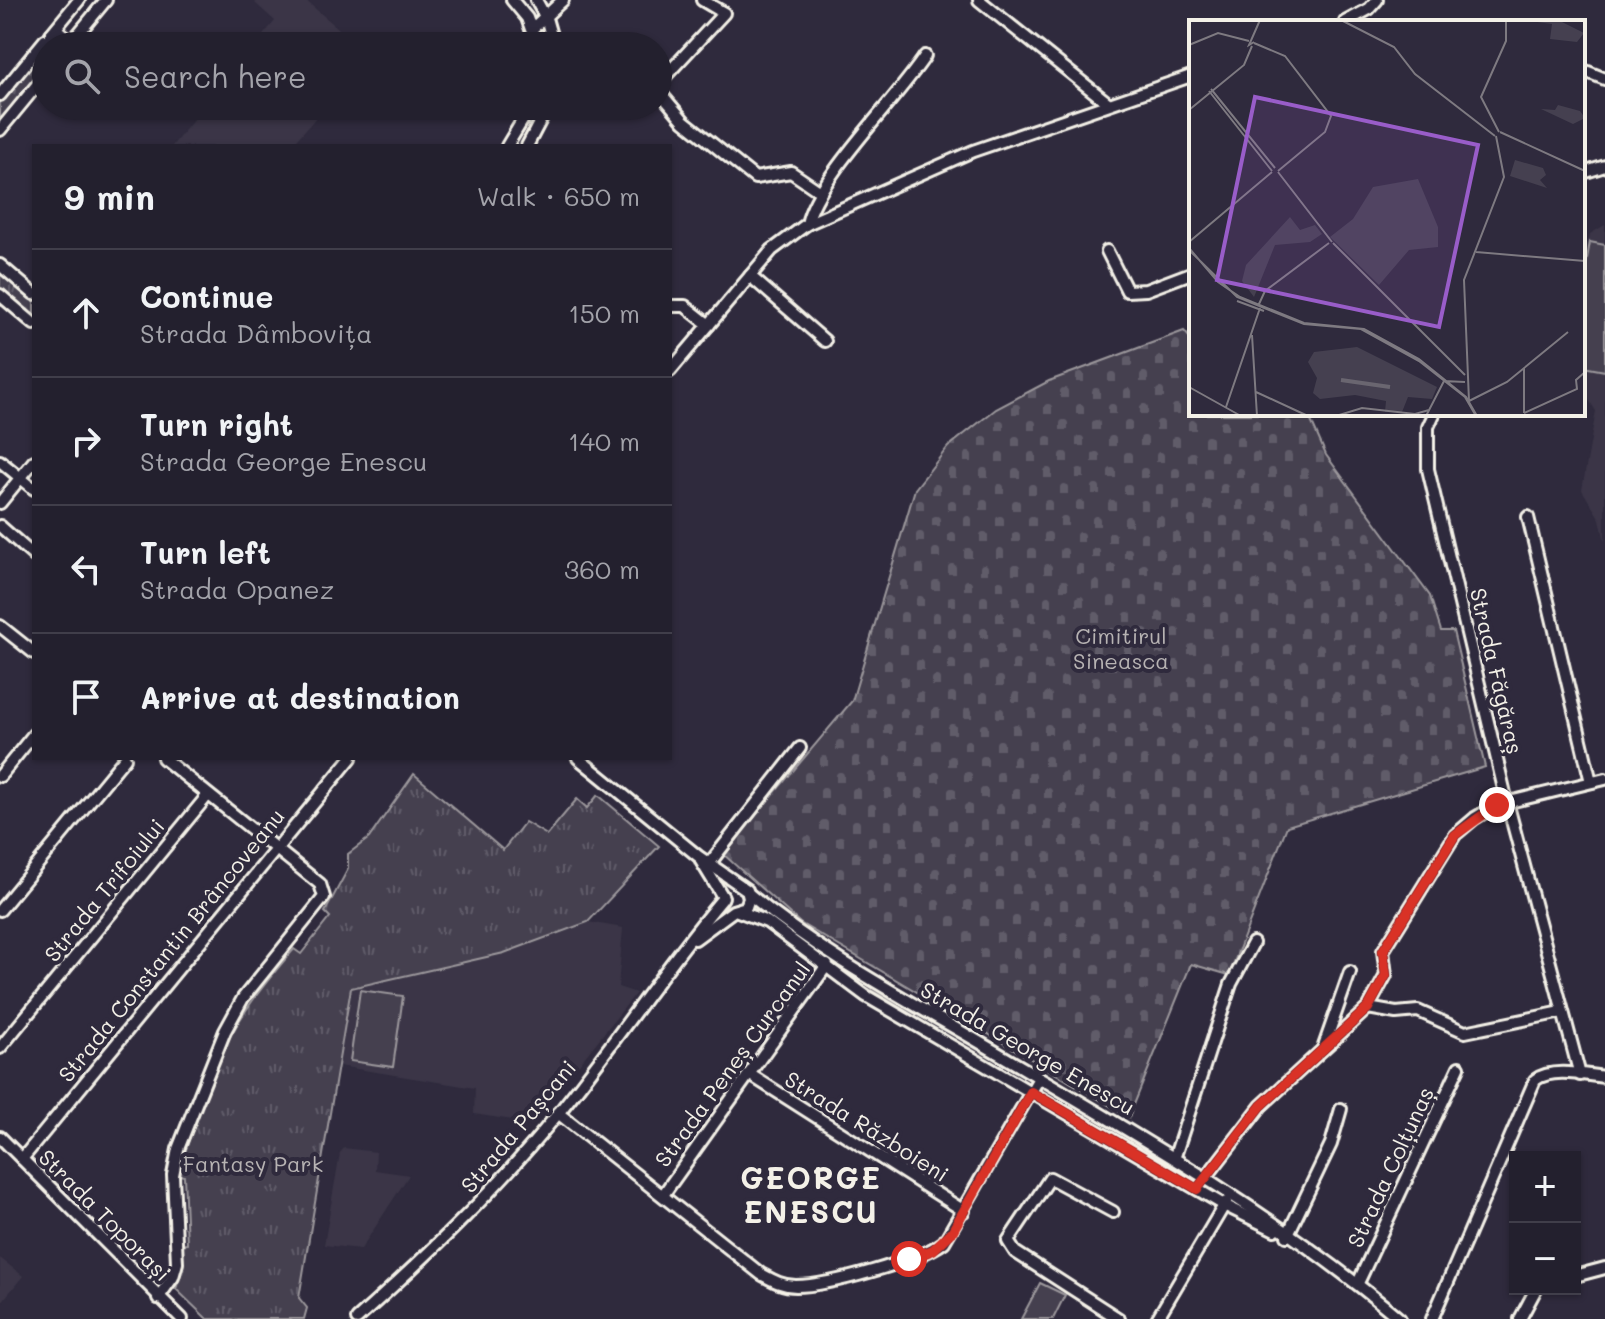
<!DOCTYPE html>
<html lang="en">
<head>
<meta charset="utf-8">
<style>
  :root { --surface:#23202e; --page:#2f2d3a; --text:#f1f3f6; --muted:#a3a3aa; --line:#403e4a }
  body { margin:0; font-family:Mali,sans-serif; background:var(--page); color:var(--text) }
  .controls { position:absolute; right:24px; bottom:24px; display:grid; overflow:hidden; border-radius:0px; box-shadow:0 2px 6px #0004 }
  .controls button { width:72px; height:72px; display:grid; place-items:center; padding:0; border:0; border-bottom:2px solid var(--line); background:var(--surface); color:var(--text); font:40px sans-serif }
  .stop { position:absolute; width:24px; height:24px; margin:-18px; border:6px solid #d93025; border-radius:50%; background:#fff }
  .stop.end { background:#d93025; border-color:#fff; box-shadow:0 2px 8px #0008 }
  .list { margin:0; padding:0; list-style:none }
  h2 { display:flex; justify-content:space-between; align-items:center; height:104px; margin:0; padding:0 32px; font-size:34px }
  h2 small { font-size:26px; font-weight:400; color:var(--muted) }
  .list li { display:grid; grid-template-columns:52px 1fr auto; gap:24px; align-items:center; box-sizing:border-box; height:128px; padding:0 32px; border-top:2px solid var(--line) }
  .list b { display:block; font-size:30px; white-space:nowrap }
  .list p { margin:0; font-size:26px; white-space:nowrap; color:var(--muted) }
  .list em { font-size:26px; font-style:normal; color:var(--muted) }
  .icon { flex:none; width:44px; height:44px; fill:none; stroke:currentColor; stroke-width:2; stroke-linecap:round; stroke-linejoin:round }
  .map { position:relative; flex:none; width:1605px; height:1319px; overflow:hidden }
  .search { position:absolute; background:var(--surface); box-shadow:0 2px 6px #0004; left:32px; top:32px; width:640px; height:88px; display:flex; align-items:center; gap:20px; box-sizing:border-box; padding:0 28px; border-radius:44px; color:var(--muted); font-size:30px }
  .panel { position:absolute; background:var(--surface); box-shadow:0 2px 6px #0004; left:32px; top:144px; width:640px; height:616px; border-radius:0px }
  .map>svg:first-child { display:block }
  .built { fill:#3b3647 }
  .grass { fill:url(#grass-tufts); stroke:#9c989c; stroke-width:2 }
  .cemetery { fill:url(#cemetery-stones); stroke:#9c989c; stroke-width:2 }
  .garden { fill:#454050; stroke:#9c989c; stroke-width:2 }
  .lines { fill:none; stroke-linecap:round; stroke-linejoin:round }
  .minor-casing { stroke:#f4f1e8; stroke-width:16 }
  .minor { stroke:#2f2a3d; stroke-width:10 }
  .route { stroke:#d93025; stroke-width:10 }
  .labels { text-anchor:middle; dominant-baseline:central; stroke-width:8; stroke-linejoin:round; paint-order:stroke }
  .park-label { font-size:22px; fill:#b7b3b3; stroke:#2f2a3d }
  .street-label { font-size:22px; fill:#f4f1e8; stroke:#2f2a3d }
  .district-label { font-size:30px; font-weight:bold; letter-spacing:2px; fill:#f4f1e8; stroke:#2f2a3d }
  .inset-river { fill:none; stroke:#6a6670; stroke-width:4 }
  .inset-road { fill:none; stroke:#7e7a81; stroke-width:2 }
  .view { fill:#995dc9; fill-opacity:0.15; stroke:#995dc9; stroke-width:4 }
  .inset-edge { fill:none; stroke:#f4f1e8; stroke-width:4 }
</style>
</head>
<body>
<div class="map">
<svg width="1605" height="1319" viewBox="0 0 1605 1319">
  <defs>
    <pattern id="grass-tufts" width="24" height="20" patternUnits="userSpaceOnUse" patternTransform="scale(2)"><rect width="24" height="20" fill="#454050"/><path d="M3 7l-1-3M5 7V3M7 7l1-3M15 17l-1-3M17 17v-4M19 17l1-3" fill="none" stroke="#605c69"/></pattern>
    <pattern id="cemetery-stones" width="16" height="16" patternUnits="userSpaceOnUse" patternTransform="scale(2)"><rect width="16" height="16" fill="#454050"/><path d="M2 7V4a2 2 0 0 1 4 0v3zM10 15v-3a2 2 0 0 1 4 0v3z" fill="#605c69"/></pattern>
  </defs>
  <rect width="100%" height="100%" fill="#2f2a3d"/>
  <filter id="ink" filterUnits="userSpaceOnUse"><feTurbulence type="fractalNoise" baseFrequency=".0125" numOctaves="2"/><feDisplacementMap in="SourceGraphic" scale="16" xChannelSelector="R" yChannelSelector="G"/><feConvolveMatrix kernelMatrix="1 2 1 2 8 2 1 2 1" color-interpolation-filters="sRGB"/></filter>
  <g filter="url(#ink)">
    <g class="built">
      <polygon points="258,0 305,0 359,46 254,46 275,21 255,3"/>
      <polygon points="205,106 326,106 291,146 172,146"/>
      <polygon points="1605,225 1605,542 1600,519 1582,490 1596,411 1583,391 1583,263 1590,234"/>
      <polygon points="588,922 623,928 618,987 636,993 532,1123 474,1114 475,1088 339,1066 351,988 504,953"/>
      <polygon points="344,1148 376,1152 375,1170 409,1175 361,1249 324,1245 340,1153"/>
      <polygon points="0,1258 23,1276 0,1304"/>
    </g>
    <g class="grass">
      <polygon points="41,50 46,55 46,69 0,125 0,100"/>
      <polygon points="0,270 34,299 34,318 0,290"/>
      <path d="M414,774L503,850L525,822L547,835L577,799L587,808L598,795L659,846L588,922L504,953L351,988L299,1298L307,1308L304,1319H207L176,1289L181,1273V1245L187,1244L184,1176L179,1175C194,1117 216,1052 251,1003C264,984 279,967 294,949L301,954L330,917L325,912L348,869V854L369,838Z"/>
      <polygon points="844,969 925,1017 925,1019 841,974"/>
    </g>
    <polygon class="cemetery" points="1184,331 1191,339 1191,414 1308,414 1326,455 1430,596 1441,631 1453,631 1485,767 1287,826 1229,975 1191,964 1129,1117 800,923 723,854 852,701 915,489 948,447 996,409 1049,381"/>
    <g class="garden">
      <polygon points="1590,242 1605,245 1605,371 1583,367 1583,281"/>
      <polygon points="360,990 403,996 393,1067 350,1061"/>
      <polygon points="1040,1283 1065,1295 1053,1319 1021,1319"/>
    </g>
    <g class="lines">
      <defs>
        <g id="minor">
          <polyline points="512,0 527,18 537,46"/>
          <polyline points="536,0 546,18 554,46"/>
          <polyline points="979,0 1108,103"/>
          <polyline points="1345,22 1369,9 1377,0"/>
          <polyline points="533,28 563,0"/>
          <polyline points="51,34 79,0"/>
          <polyline points="45,44 51,34 60,32 67,38 69,46"/>
          <polyline points="69,45 106,0"/>
          <polyline points="1583,70 1605,79"/>
          <polyline points="658,84 724,13 702,0"/>
          <polyline points="658,90 684,121 755,178 791,172 819,191"/>
          <polyline points="0,95 45,40"/>
          <polyline points="0,130 46,74"/>
          <polyline points="507,146 531,106"/>
          <polyline points="527,146 548,106"/>
          <polyline points="1583,173 1605,166"/>
          <path d="M807,224C817,177 895,102 925,56"/>
          <polyline points="1107,251 1127,291 1146,290 1191,273"/>
          <polyline points="0,265 34,294"/>
          <polyline points="750,276 825,341"/>
          <polyline points="0,295 34,324"/>
          <polyline points="670,306 685,306 709,325"/>
          <polyline points="670,371 772,250 807,224 973,151 1191,76"/>
          <polyline points="1434,414 1428,427 1428,469 1507,802 1580,1075"/>
          <polyline points="0,461 34,489"/>
          <polyline points="0,503 34,461"/>
          <polyline points="1528,517 1591,782"/>
          <polyline points="0,526 34,556"/>
          <polyline points="0,626 34,653"/>
          <polyline points="578,758 698,856 747,890 749,898 746,907 733,911 695,939"/>
          <polyline points="0,776 34,734"/>
          <polyline points="701,861 723,897"/>
          <polyline points="709,864 800,748"/>
          <path d="M749,894C821,954 904,998 984,1045C1128,1130 1272,1211 1400,1319"/>
          <polyline points="0,910 125,758"/>
          <polyline points="738,911 767,922 866,996 1224,1205 1275,1230"/>
          <polyline points="1368,1008 1396,1013 1418,1011 1465,1032 1562,1012"/>
          <polyline points="0,1048 208,795"/>
          <polyline points="1323,1049 1350,972"/>
          <polyline points="749,1074 964,1211"/>
          <path d="M558,1113L761,1274C772,1280 782,1286 796,1286C828,1286 918,1261 944,1242L1039,1078"/>
          <polyline points="0,1137 182,1319"/>
          <polyline points="1175,1156 1231,984 1253,943"/>
          <polyline points="22,1159 351,758"/>
          <polyline points="1197,1189 1261,1106 1368,1008 1386,975 1383,951 1455,835 1475,818 1497,805 1605,779"/>
          <polyline points="663,1195 827,965"/>
          <polyline points="1113,1212 1050,1178 1008,1241 1015,1252 1119,1319"/>
          <polyline points="1287,1236 1331,1144 1341,1109"/>
          <polyline points="1575,1276 1605,1268"/>
          <polyline points="1358,1283 1459,1067"/>
          <polyline points="158,1298 173,1277 177,1263 173,1175 178,1149 225,1031 243,998 324,897 320,884 163,758"/>
          <path d="M357,1319C428,1255 496,1190 556,1116C614,1045 664,968 722,899"/>
          <polyline points="1157,1319 1226,1202"/>
          <path d="M1432,1319L1535,1080C1552,1067 1585,1075 1605,1077"/>
          <polyline points="1520,1319 1536,1289"/>
        </g>
      </defs>
      <use href="#minor" class="minor-casing"/>
      <use href="#minor" class="minor"/>
    </g>
  </g>
  <g class="lines" filter="url(#ink)">
    <polyline class="route" points="909,1259 933,1250 952,1232 1031,1092 1197,1189 1261,1106 1368,1008 1386,975 1383,951 1455,835 1497,805"/>
  </g>
  <g class="labels">
    <g class="park-label">
      <text x="1121" y="635">Cimitirul<tspan x="1121" dy="25">Sineasca</tspan></text>
      <text x="253" y="1163">Fantasy Park</text>
    </g>
    <g class="street-label">
      <text transform="translate(1497 671) rotate(77)">Strada Făgăraș</text>
      <text transform="translate(104 890) rotate(-51)">Strada Trifoiului</text>
      <text transform="translate(171 945) rotate(-51)">Strada Constantin Brâncoveanu</text>
      <text transform="translate(1028 1048) rotate(30)">Strada George Enescu</text>
      <text transform="translate(732 1064) rotate(-54)">Strada Peneș Curcanul</text>
      <text transform="translate(518 1126) rotate(-50)">Strada Pașcani</text>
      <text transform="translate(867 1126) rotate(32)">Strada Războieni</text>
      <text transform="translate(1390 1167) rotate(-65)">Strada Colțunaș</text>
      <text transform="translate(105 1215) rotate(45)">Strada Toporași</text>
    </g>
    <g class="district-label">
      <text x="811" y="1177">GEORGE<tspan x="811" dy="34">ENESCU</tspan></text>
    </g>
  </g>
  <g transform="translate(1189 20)">
    <rect width="396" height="396" fill="#2f2a3d"/>
    <path d="M326,140L354,148L357,155L351,160L358,168L321,156ZM101,197L111,210L126,205L133,214L121,222L86,225L65,277L53,261L57,245Z" fill="#454050"/>
    <path d="M369,85L391,91L396,98L384,104L352,89L366,90Z" fill="#454050"/>
    <path d="M229,159L249,207V227L220,230L190,265L141,217L164,199L184,167Z" fill="#454050"/>
    <path d="M334,0H369L395,13L388,22L361,19L363,4ZM168,327L248,367L243,379L219,377L213,392H196L197,381L166,375L131,379L124,373L128,358L119,342L125,332Z" fill="#454050"/>
    <path class="inset-river" d="M152,360L201,367"/>
    <path class="inset-road" d="M152,0L205,27L226,54L306,116M65,22L60,25L71,0M65,23L96,36L142,96L136,112L89,151M0,25L29,13L60,21M22,69L86,148M20,71L83,151M0,90L55,45L63,26M310,112L292,77L317,21V0M311,112L396,151M89,152L143,222M0,222L83,152M144,223L276,355M0,228L29,262L51,277L115,303L175,309L230,339L277,377L288,396M0,230L48,277L115,304L172,309L230,341L276,377L287,396M287,232L396,241M48,281L75,291M70,284L76,271L140,223M63,315L68,396M335,348V393M0,367L52,396M67,372L119,396M280,381L318,362L379,312M280,381L275,260L315,157L307,116M37,387L71,288M335,393L388,369L387,360L396,352M147,396L173,388L226,394L240,390M237,396L255,361L276,362"/>
    <path class="view" d="M66,77L289,125L250,307L28,260Z"/>
    <rect width="396" height="396" class="inset-edge"/>
  </g>
</svg>
<div class="controls">
<button>+</button>
<button>−</button>
</div>
<div class="stop" style="left:909px;top:1259px"></div>
<div class="stop end" style="left:1497px;top:805px"></div>
<div class="search"><svg class="icon" aria-label="search" viewBox="0 0 24 24"><circle cx="10" cy="10" r="6"/><path d="M15 15l6 6"/></svg>Search here</div>
<section class="panel">
<h2>9 min<small>Walk · 650 m</small></h2>
<ul class="list">
<li><svg class="icon" aria-label="ahead" viewBox="0 0 24 24"><path d="M12 20V5M6 11l6-6 6 6"/></svg><div><b>Continue</b><p>Strada Dâmbovița</p></div><em>150 m</em></li>
<li><svg class="icon" aria-label="right" viewBox="0 0 24 24"><path d="M7 20v-9h11M14 6l5 5-5 5"/></svg><div><b>Turn right</b><p>Strada George Enescu</p></div><em>140 m</em></li>
<li><svg class="icon" aria-label="left" viewBox="0 0 24 24"><path d="M17 20v-9H6M10 6l-5 5 5 5"/></svg><div><b>Turn left</b><p>Strada Opanez</p></div><em>360 m</em></li>
<li><svg class="icon" aria-label="arrive" viewBox="0 0 24 24"><path d="M6 21V4h12l-3 4 3 4H6"/></svg><div><b>Arrive at destination</b></div></li>
</ul>
</section>
</div>
</body>
</html>
